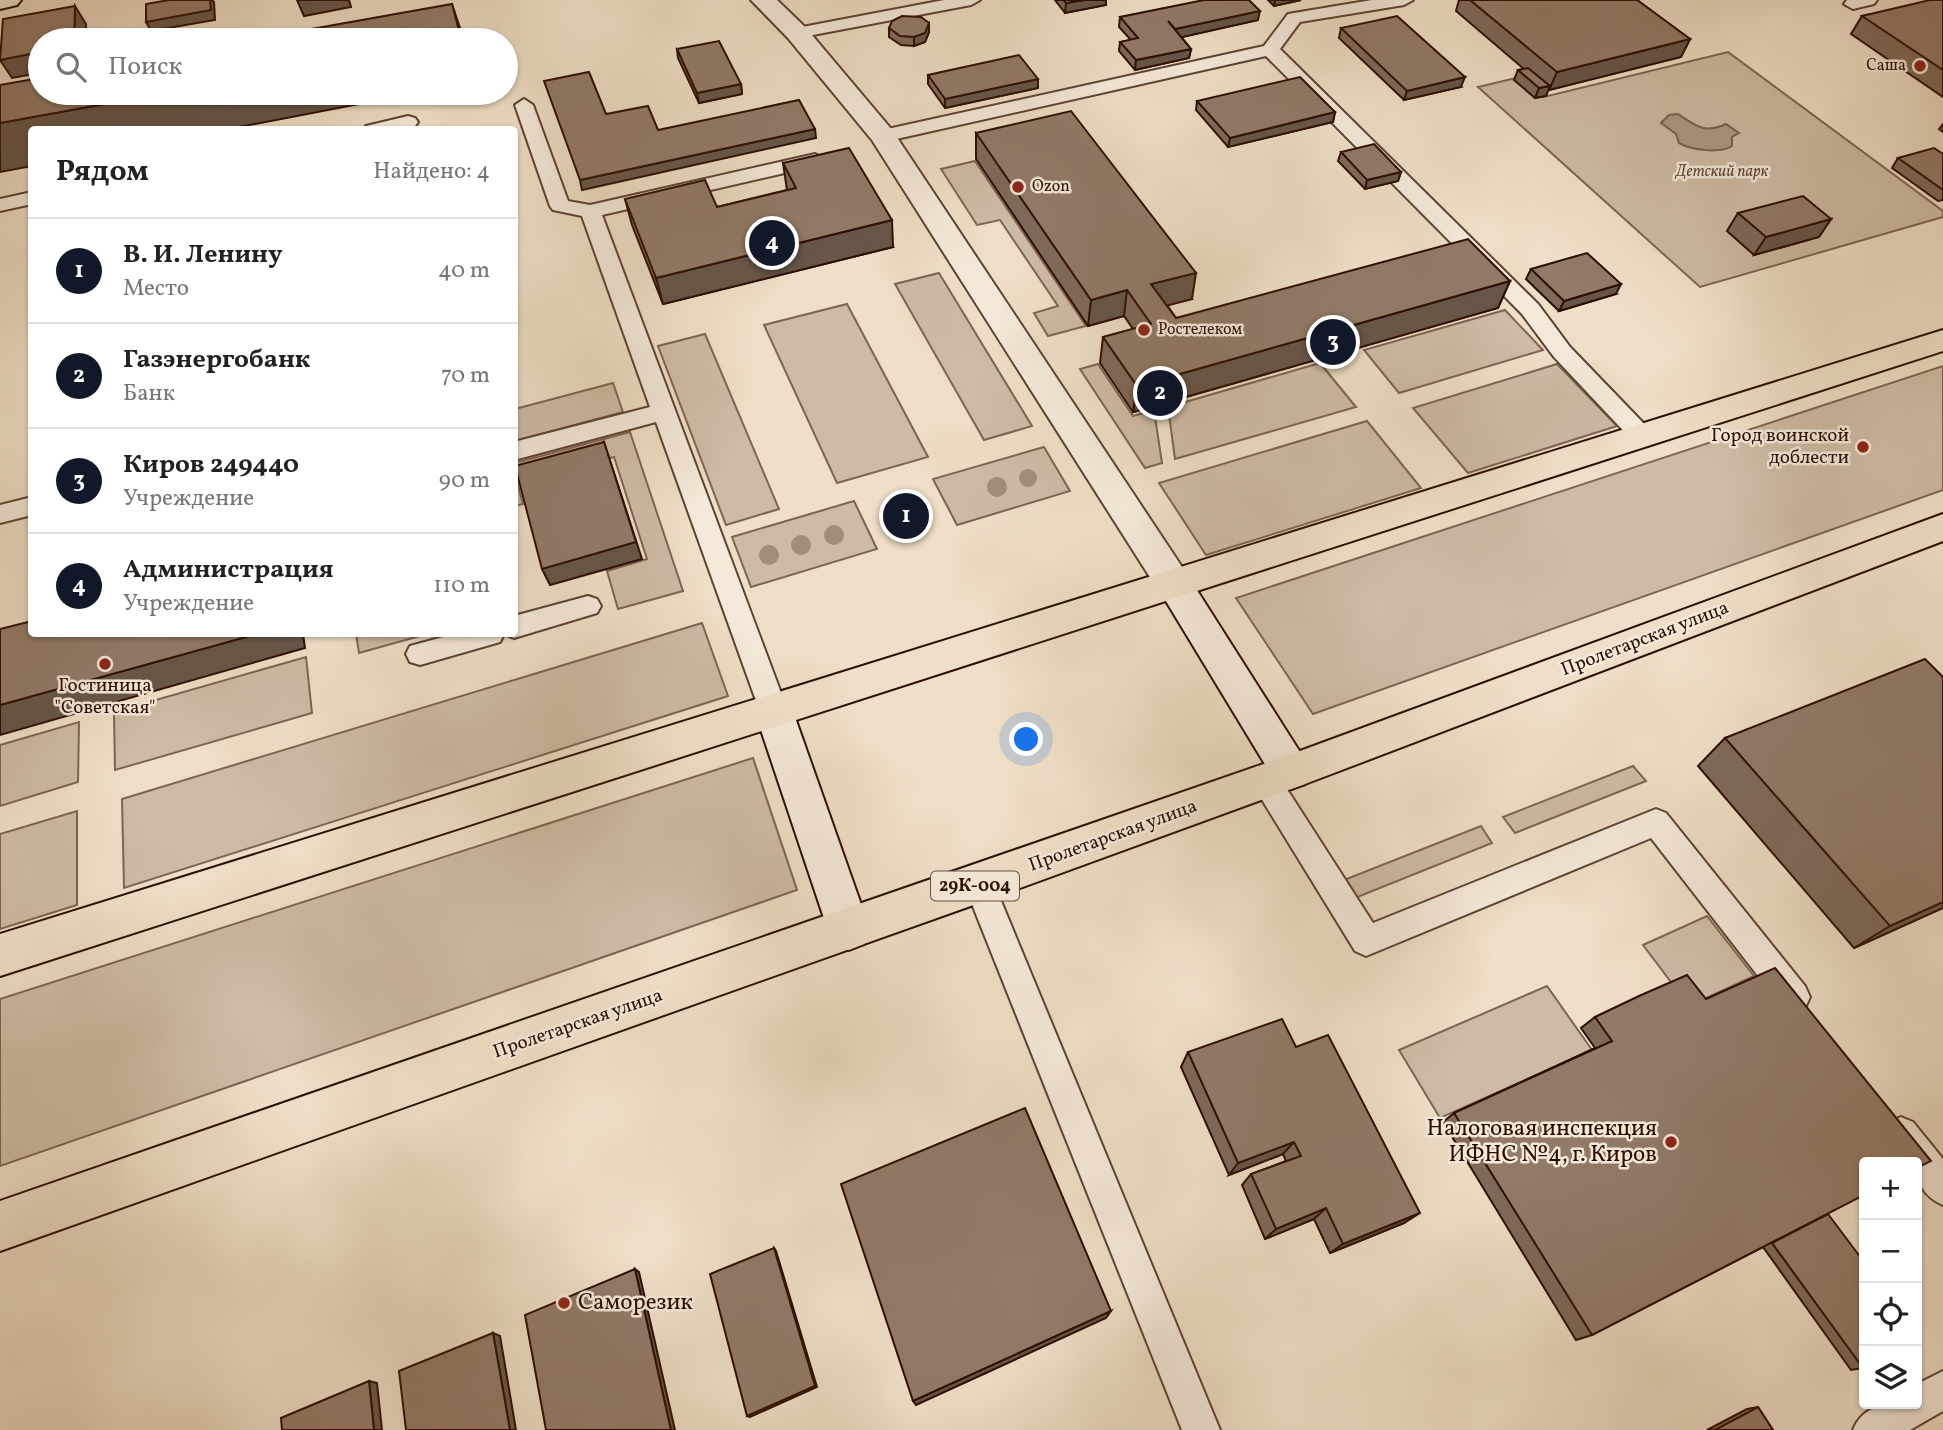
<!DOCTYPE html>
<html lang="ru">
<head>
<meta charset="utf-8">
<style>
  :root { --surface:#fff; --page:#f2f2f2; --text:#222; --muted:#767676; --line:#e0e0e0; --accent:#111827 }
  body { margin:0; font-family:Vollkorn,serif; background:var(--page); color:var(--text) }
  .controls { position:absolute; right:21px; bottom:21px; display:grid; overflow:hidden; border-radius:7px; box-shadow:0 2px 5px #0004 }
  .controls button { width:63px; height:63px; display:grid; place-items:center; padding:0; border:0; border-bottom:2px solid var(--line); background:var(--surface); color:var(--text); font:35px sans-serif }
  .you { position:absolute; left:1027px; top:740px; width:24px; height:24px; margin:-18px; border:5px solid #fff; border-radius:50%; background:#1a73e8; box-shadow:0 0 0 10px #1a73e833 }
  .badge { display:grid; place-items:center; width:46px; height:46px; border-radius:50%; background:var(--accent); color:#fff; font-size:23px; font-weight:700 }
  .pin { position:absolute; translate:-50% -50%; border:4px solid #fff; box-shadow:0 2px 7px #0006 }
  .list { margin:0; padding:0; list-style:none }
  h2 { display:flex; justify-content:space-between; align-items:center; height:91px; margin:0; padding:0 28px; font-size:30px }
  h2 small { font-size:23px; font-weight:400; color:var(--muted) }
  .list li { display:grid; grid-template-columns:46px 1fr auto; gap:21px; align-items:center; box-sizing:border-box; height:105px; padding:0 28px; border-top:2px solid var(--line) }
  .list b { display:block; font-size:26px; white-space:nowrap }
  .list p { margin:0; font-size:23px; white-space:nowrap; color:var(--muted) }
  .list em { font-size:23px; font-style:normal; color:var(--muted) }
  .icon { flex:none; width:38px; height:38px; fill:none; stroke:currentColor; stroke-width:2; stroke-linecap:round; stroke-linejoin:round }
  .map { position:relative; flex:none; width:1943px; height:1430px; overflow:hidden }
  .search { position:absolute; background:var(--surface); box-shadow:0 2px 5px #0004; left:28px; top:28px; width:490px; height:77px; display:flex; align-items:center; gap:18px; box-sizing:border-box; padding:0 24px; border-radius:38px; color:var(--muted); font-size:26px }
  .panel { position:absolute; background:var(--surface); box-shadow:0 2px 5px #0004; left:28px; top:126px; width:490px; height:511px; border-radius:7px }
  .map>svg:first-child { display:block }
  .green { fill:#cebba4; stroke:#7e6452; stroke-width:2 }
  .water { fill:#ad9883; stroke:#7a604f; stroke-width:2 }
  .lines { fill:none; stroke-linecap:round; stroke-linejoin:round }
  .lane-casing { stroke:#5e4232; stroke-width:4 }
  .street-casing { stroke:#5e4232; stroke-width:4 }
  .secondary-casing { stroke:#2d0d00; stroke-width:4 }
  .primary-casing { stroke:#2d0d00; stroke-width:4 }
  .lane { fill:#f5eada; fill-rule:evenodd }
  .street { fill:#f5eada; fill-rule:evenodd }
  .secondary { fill:#f5eada; fill-rule:evenodd }
  .primary { fill:#efdfc6; fill-rule:evenodd }
  .tree { fill:#a38d78 }
  .wall { fill:#7e6959; stroke:#2d0d00; stroke-width:2 }
  .shaded-wall { fill:#665548; stroke:#2d0d00; stroke-width:2 }
  .building { fill:#927a67; stroke:#2d0d00; stroke-width:2 }
  .poi-dot { fill:#8f2418; stroke:#f5eada; stroke-width:2.5 }
  .labels { text-anchor:middle; dominant-baseline:central; stroke-width:5; stroke-linejoin:round; paint-order:stroke }
  .far-poi-label { font-size:16px; fill:#2d0d00; stroke:#f5eada; text-anchor:start }
  .far-park-label { font-size:16px; font-style:italic; fill:#654a39; stroke:#f5eada }
  .shield { fill:#f5eada; stroke:#694f41; stroke-width:2 }
  .shield-label { font-size:18px; font-weight:bold; fill:#2d0d00 }
  .poi-label { font-size:19px; fill:#2d0d00; stroke:#f5eada; text-anchor:end }
  .street-label { font-size:19px; fill:#2d0d00; stroke:#f5eada }
  .near-poi-label { font-size:23px; fill:#2d0d00; stroke:#f5eada; text-anchor:end }
</style>
</head>
<body>
<div class="map">
<svg width="1943" height="1430" viewBox="0 0 1943 1430">
  <rect width="100%" height="100%" fill="#efdfc6"/>
  <filter id="stains"><feTurbulence type="fractalNoise" baseFrequency=".00286" numOctaves="4"/><feColorMatrix values="0 0 0 0 .2 0 0 0 0 .09 0 0 0 0 .02 0 0 0 .5 -.17"/></filter>
  <radialGradient id="worn" r=".72"><stop offset=".6" stop-color="#630" stop-opacity="0"/><stop offset="1" stop-color="#630" stop-opacity=".3"/></radialGradient>
  <g class="green">
    <polygon points="1728,52 1943,211 1943,217 1700,287 1478,87 1524,76 1548,96"/>
    <polygon points="975,161 1086,326 1048,336 1034,313 1058,306 1000,220 977,225 941,169"/>
    <polygon points="939,273 1032,426 984,440 895,284"/>
    <polygon points="847,304 928,457 837,483 764,325"/>
    <polygon points="1505,310 1543,350 1399,393 1364,350"/>
    <polygon points="705,334 779,509 726,525 658,346"/>
    <polygon points="1320,363 1356,407 1175,459 1168,407"/>
    <polygon points="1098,364 1133,416 1154,410 1162,463 1145,468 1080,369"/>
    <polygon points="1557,364 1617,426 1468,473 1413,408"/>
    <polygon points="1943,366 1943,490 1313,714 1236,598"/>
    <polygon points="613,383 623,412 515,441 515,409"/>
    <polygon points="1367,421 1421,488 1206,555 1159,483"/>
    <polygon points="630,432 683,591 618,609 607,571 647,559 614,457 517,482 523,504 515,506 515,463"/>
    <polygon points="1044,447 1070,491 957,525 933,479"/>
    <polygon points="854,501 877,549 751,587 732,537"/>
    <polygon points="702,623 728,696 124,888 122,799"/>
    <polygon points="356,634 427,634 359,653"/>
    <polygon points="306,657 312,713 115,770 114,712"/>
    <polygon points="79,722 78,782 0,806 0,745"/>
    <polygon points="753,758 797,890 0,1166 0,999"/>
    <polygon points="1633,766 1646,781 1515,833 1503,817"/>
    <polygon points="77,811 77,905 0,929 0,834"/>
    <polygon points="1481,826 1492,843 1355,898 1344,880"/>
    <polygon points="1707,916 1754,976 1689,1006 1643,945"/>
    <polygon points="1547,986 1592,1050 1440,1118 1399,1050"/>
  </g>
  <path class="water" d="M1678,114C1696,126 1705,134 1726,124L1739,133L1732,137V146C1719,154 1692,150 1679,143L1676,134L1661,123L1669,115Z"/>
  <g class="lines">
    <defs>
      <g id="lane">
        <polygon points="944,0 980,0 971,5 797,38 788,33 797,28"/>
        <polygon points="1372,0 1413,0 1404,5 1300,22 1280,49 1538,304 1570,347 1649,429 1653,435 1649,441 1641,443 1633,441 1554,357 1522,314 1266,56 883,142 873,136 883,130 1264,46 1288,14"/>
        <polygon points="1847,0 1877,0 1874,4 1853,9 1844,4"/>
        <polygon points="524,99 533,105 568,201 590,205 815,154 825,160 815,166 602,215 787,709 783,717 773,721 763,717 759,709 656,422 514,460 514,442 650,407 582,216 553,210 550,206 515,105"/>
        <polygon points="408,116 415,118 418,122 415,126 400,130 364,130 366,126"/>
        <polygon points="32,192 32,204 0,211 0,199"/>
        <polygon points="32,497 32,515 0,523 0,505"/>
        <polygon points="588,596 597,599 601,606 597,613 514,638 504,634 500,642 420,665 410,662 406,654 410,646 454,634 514,634 514,616"/>
        <polygon points="1266,768 1276,772 1373,923 1646,813 1656,809 1666,813 1805,986 1810,997 1805,1008 1794,1013 1783,1008 1651,838 1366,956 1355,951 1256,790 1252,781 1256,772"/>
        <polygon points="979,870 990,874 994,884 1220,1430 1182,1430 964,884 968,874"/>
        <path d="M1901,1117L1913,1122L1943,1159V1205C1923,1196 1917,1183 1917,1162H1902L1884,1134L1889,1122Z"/>
        <path d="M1943,1371V1411L1910,1430H1853C1864,1402 1890,1404 1917,1404V1384Z"/>
      </g>
      <polygon id="street" points="751,0 777,0 806,28 892,130 1186,573 1191,583 1186,593 1173,597 1160,593 872,140 788,38"/>
      <g id="secondary">
        <polygon points="0,0 21,0 17,5 0,9"/>
        <polygon points="1173,569 1186,573 1305,760 1311,772 1305,784 1291,789 1277,784 1155,583 1160,573"/>
        <polygon points="773,693 787,698 792,709 870,930 864,944 849,950 834,944 828,930 754,709 759,698"/>
      </g>
      <g id="primary">
        <polygon points="1943,330 1943,351 0,976 0,934"/>
        <polygon points="1943,514 1943,541 1305,784 979,903 0,1251 0,1201 1281,758"/>
      </g>
    </defs>
    <use href="#lane" class="lane-casing"/>
    <use href="#street" class="street-casing"/>
    <use href="#secondary" class="secondary-casing"/>
    <use href="#primary" class="primary-casing"/>
    <use href="#lane" class="lane"/>
    <use href="#street" class="street"/>
    <use href="#secondary" class="secondary"/>
    <use href="#primary" class="primary"/>
  </g>
  <g class="tree">
    <circle cx="1028" cy="478" r="9"/>
    <circle cx="997" cy="487" r="10"/>
    <circle cx="834" cy="535" r="10"/>
    <circle cx="801" cy="545" r="10"/>
    <circle cx="769" cy="555" r="10"/>
  </g>
  <g class="wall">
    <polygon points="1055,0 1106,0 1106,5 1065,13"/>
    <polygon points="1268,0 1301,0 1274,6"/>
    <polygon points="1459,0 1637,0 1690,39 1681,57 1549,90 1548,89 1546,96 1535,98 1514,80 1518,70 1524,69 1456,11"/>
    <polygon points="1943,0 1943,97 1851,34 1862,16"/>
    <polygon points="1120,17 1258,20 1181,37 1191,49 1189,58 1135,70 1119,51 1120,42 1131,40 1119,27"/>
    <polygon points="889,28 929,32 925,42 914,46 901,45 889,37"/>
    <polygon points="1341,28 1461,87 1404,100 1339,38"/>
    <polygon points="677,49 741,84 742,94 699,103 678,58"/>
    <polygon points="928,75 1038,79 1038,88 945,108 928,84"/>
    <polygon points="1197,101 1335,112 1333,122 1228,147 1196,110"/>
    <polygon points="1943,124 1943,132 1939,129"/>
    <polygon points="976,133 1192,299 1167,305 1176,318 1510,281 1498,308 1133,412 1100,363 1103,337 1133,329 1124,316 1088,326 976,159"/>
    <polygon points="1341,152 1401,172 1398,181 1365,189 1338,161"/>
    <polygon points="1943,154 1943,200 1938,201 1892,168 1898,158"/>
    <polygon points="783,163 893,247 663,304 632,225 625,199 717,207 787,190"/>
    <polygon points="1738,213 1831,219 1819,237 1754,255 1727,231"/>
    <polygon points="1531,269 1616,294 1559,311 1526,279"/>
    <polygon points="1943,677 1943,908 1854,948 1698,766 1725,738"/>
    <polygon points="1595,1017 1828,1214 1863,1368 1851,1370 1763,1247 1592,1335 1576,1340 1443,1122 1454,1113 1595,1048 1581,1028"/>
    <polygon points="1296,1047 1404,1223 1330,1253 1314,1219 1265,1239 1242,1185 1251,1174 1286,1161 1283,1154 1229,1175 1181,1067 1188,1052"/>
    <polygon points="1758,1407 1773,1430 1707,1430 1747,1409"/>
  </g>
  <g class="shaded-wall">
    <polygon points="210,0 212,0 214,2 215,20 151,31 146,22"/>
    <polygon points="297,0 349,0 351,7 304,16"/>
    <polygon points="1084,0 1106,0 1106,5 1065,13 1066,3"/>
    <polygon points="1275,0 1301,0 1274,6"/>
    <polygon points="452,4 464,40 450,40"/>
    <polygon points="75,6 86,24 86,40 74,40"/>
    <polygon points="1260,11 1258,20 1174,39 1175,29"/>
    <polygon points="929,23 929,32 925,42 914,46 914,37"/>
    <polygon points="1690,39 1681,57 1549,90 1557,72"/>
    <polygon points="1191,49 1189,58 1135,70 1136,60"/>
    <polygon points="40,52 40,73 12,78 0,60"/>
    <polygon points="1465,77 1461,87 1404,100 1407,91"/>
    <polygon points="1038,79 1038,88 945,108 945,99"/>
    <polygon points="741,84 742,94 699,103 697,93"/>
    <polygon points="1550,86 1546,96 1535,98 1539,88"/>
    <polygon points="165,93 416,93 224,130 32,130 32,166 0,172 0,123"/>
    <polygon points="1335,112 1333,122 1228,147 1230,138"/>
    <polygon points="815,129 816,138 582,190 580,180"/>
    <polygon points="1401,172 1398,181 1365,189 1367,180"/>
    <polygon points="1831,219 1819,237 1754,255 1766,237"/>
    <polygon points="892,220 893,247 663,304 656,278"/>
    <polygon points="1196,273 1192,299 1147,311 1151,284"/>
    <polygon points="1510,281 1498,308 1133,412 1137,386"/>
    <polygon points="1621,284 1616,294 1559,311 1564,301"/>
    <polygon points="1127,290 1124,316 1088,326 1091,300"/>
    <polygon points="604,442 642,559 550,585 542,569"/>
    <polygon points="257,634 303,634 305,648 0,735 0,705"/>
    <polygon points="1943,902 1943,908 1854,948 1890,926"/>
    <polygon points="1294,1142 1283,1154 1229,1175 1238,1163"/>
    <polygon points="1326,1208 1314,1219 1265,1239 1276,1229"/>
    <polygon points="1420,1213 1404,1223 1330,1253 1343,1244"/>
    <polygon points="774,1248 776,1251 817,1387 750,1417 747,1416"/>
    <polygon points="635,1269 639,1272 675,1430 671,1430"/>
    <polygon points="1111,1311 1106,1318 916,1405 913,1401"/>
    <polygon points="493,1333 500,1336 516,1430 510,1430"/>
    <polygon points="369,1381 377,1383 382,1430 374,1430"/>
  </g>
  <g class="building">
    <polygon points="169,0 210,0 211,10 146,22 146,4"/>
    <polygon points="1063,0 1084,0 1066,3"/>
    <polygon points="1204,0 1249,0 1260,11 1175,29 1168,21 1191,49 1136,60 1120,42 1138,38 1120,17"/>
    <polygon points="1470,0 1637,0 1690,39 1557,72"/>
    <polygon points="1930,0 1943,0 1943,70 1862,16"/>
    <polygon points="452,4 461,38 450,40 250,40"/>
    <polygon points="75,6 74,40 40,40 40,52 0,60 3,19"/>
    <polygon points="902,16 921,17 929,23 925,33 914,37 900,36 889,28 892,21"/>
    <polygon points="1397,16 1465,77 1407,91 1341,28"/>
    <polygon points="719,41 741,84 697,93 677,49"/>
    <polygon points="1019,55 1038,79 945,99 928,75"/>
    <polygon points="1528,68 1550,86 1539,88 1518,70"/>
    <polygon points="589,72 606,114 648,106 658,130 799,100 815,129 580,180 544,81"/>
    <polygon points="1300,77 1335,112 1230,138 1197,101"/>
    <polygon points="40,78 40,93 165,93 0,123 0,85"/>
    <polygon points="1071,111 1196,273 1151,284 1176,318 1468,239 1510,281 1137,386 1103,337 1151,324 1127,290 1091,300 976,133"/>
    <polygon points="1374,144 1401,172 1367,180 1341,152"/>
    <polygon points="849,148 892,220 656,278 625,199 705,180 717,207 796,188 783,163"/>
    <polygon points="1934,148 1943,154 1943,190 1898,158"/>
    <polygon points="1803,196 1831,219 1766,237 1738,213"/>
    <polygon points="1587,253 1621,284 1564,301 1531,269"/>
    <polygon points="604,442 636,542 542,569 515,466"/>
    <polygon points="32,621 32,634 257,634 0,705 0,629"/>
    <polygon points="1925,659 1943,677 1943,902 1890,926 1725,738"/>
    <polygon points="1775,968 1931,1161 1917,1168 1917,1162 1864,1162 1864,1195 1592,1335 1454,1113 1612,1041 1595,1017 1639,996 1687,975 1706,999"/>
    <polygon points="1282,1019 1296,1047 1328,1035 1420,1213 1343,1244 1326,1208 1276,1229 1251,1174 1301,1156 1294,1142 1238,1163 1188,1052"/>
    <polygon points="1025,1108 1111,1311 913,1401 841,1184"/>
    <polygon points="1828,1214 1864,1262 1864,1368 1863,1368 1772,1243"/>
    <polygon points="774,1248 815,1386 747,1416 710,1274"/>
    <polygon points="635,1269 671,1430 546,1430 525,1315"/>
    <polygon points="493,1333 510,1430 406,1430 399,1371"/>
    <polygon points="369,1381 374,1430 282,1430 281,1418"/>
    <polygon points="1758,1407 1773,1430 1715,1430"/>
  </g>
  <g class="poi-dot">
    <circle cx="1920" cy="66" r="7"/>
    <circle cx="1018" cy="187" r="7"/>
    <circle cx="1144" cy="330" r="7"/>
    <circle cx="1863" cy="447" r="7"/>
    <circle cx="105" cy="664" r="7"/>
    <circle cx="1671" cy="1142" r="7"/>
    <circle cx="564" cy="1303" r="7"/>
  </g>
  <g class="labels">
    <g class="far-poi-label">
      <text x="1906" y="66" text-anchor="end">Саша</text>
      <text x="1032" y="187">Ozon</text>
      <text x="1158" y="330">Ростелеком</text>
    </g>
    <g class="far-park-label">
      <text x="1722" y="172">Детский парк</text>
    </g>
    <rect class="shield" x="931" y="871.5" width="88" height="29" rx="5"/>
    <g class="shield-label">
      <text x="975" y="886">29К-004</text>
    </g>
    <g class="poi-label">
      <text x="1849" y="436">Город воинской<tspan x="1849" dy="22">доблести</tspan></text>
      <text x="105" y="686" text-anchor="middle">Гостиница<tspan x="105" dy="22">"Советская"</tspan></text>
    </g>
    <g class="street-label">
      <text transform="translate(1645 639) rotate(-21)">Пролетарская улица</text>
      <text transform="translate(1113 836) rotate(-20)">Пролетарская улица</text>
      <text transform="translate(578 1024) rotate(-19)">Пролетарская улица</text>
    </g>
    <g class="near-poi-label">
      <text x="1657" y="1129">Налоговая инспекция<tspan x="1657" dy="26">ИФНС №4, г. Киров</tspan></text>
      <text x="578" y="1303" text-anchor="start">Саморезик</text>
    </g>
  </g>
  <rect width="100%" height="100%" filter="url(#stains)"/>
  <rect width="100%" height="100%" fill="url(#worn)"/>
</svg>
<div class="controls">
<button>+</button>
<button>−</button>
<button><svg class="icon" aria-label="locate" viewBox="0 0 24 24"><circle cx="12" cy="12" r="6"/><path d="M12 2v4M12 18v4M2 12h4M18 12h4"/></svg></button>
<button><svg class="icon" aria-label="layers" viewBox="0 0 24 24"><path d="M12 4l9 5-9 5-9-5zM3 14l9 5 9-5"/></svg></button>
</div>
<div class="you"></div>
<div class="pin badge" style="left:906px;top:516px">1</div>
<div class="pin badge" style="left:1160px;top:393px">2</div>
<div class="pin badge" style="left:1333px;top:342px">3</div>
<div class="pin badge" style="left:772px;top:243px">4</div>
<div class="search"><svg class="icon" aria-label="search" viewBox="0 0 24 24"><circle cx="10" cy="10" r="6"/><path d="M15 15l6 6"/></svg>Поиск</div>
<section class="panel">
<h2>Рядом<small>Найдено: 4</small></h2>
<ul class="list">
<li><span class="badge">1</span><div><b>В. И. Ленину</b><p>Место</p></div><em>40 m</em></li>
<li><span class="badge">2</span><div><b>Газэнергобанк</b><p>Банк</p></div><em>70 m</em></li>
<li><span class="badge">3</span><div><b>Киров 249440</b><p>Учреждение</p></div><em>90 m</em></li>
<li><span class="badge">4</span><div><b>Администрация</b><p>Учреждение</p></div><em>110 m</em></li>
</ul>
</section>
</div>
</body>
</html>
